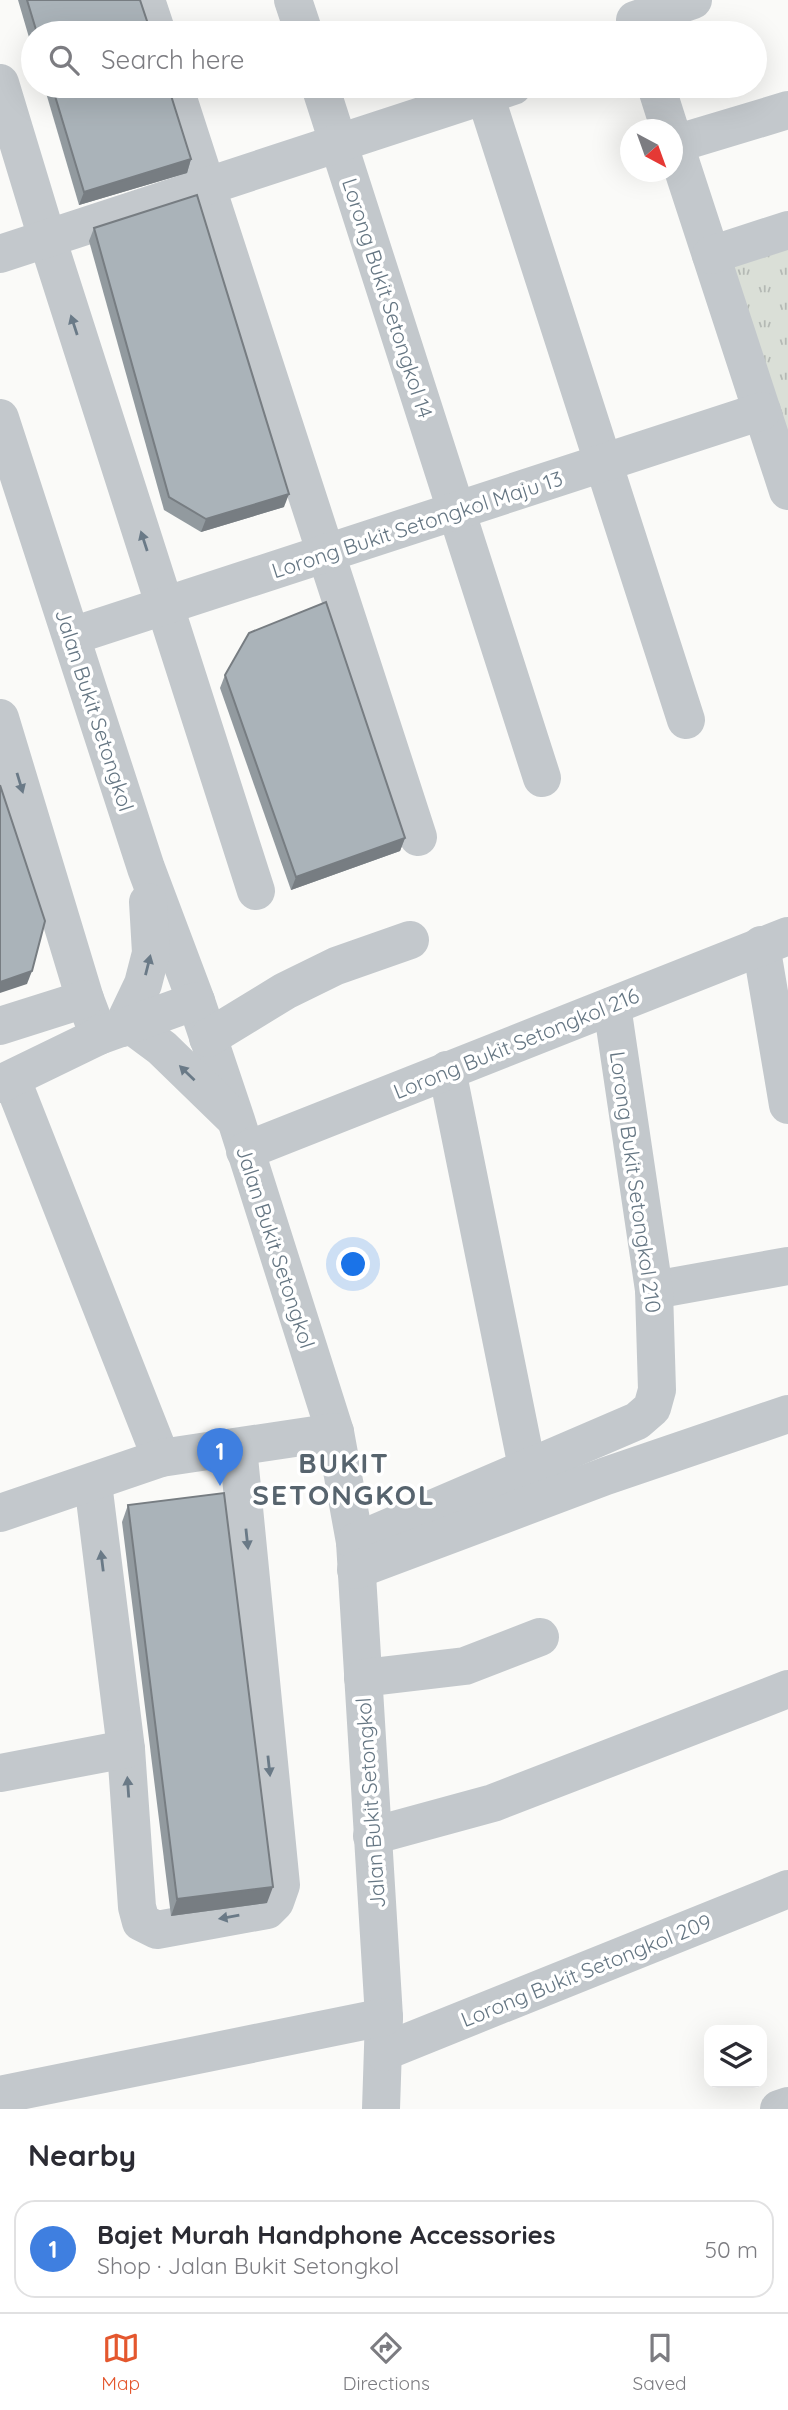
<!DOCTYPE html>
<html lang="en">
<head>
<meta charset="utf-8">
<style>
  :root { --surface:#fff; --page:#f7f7f7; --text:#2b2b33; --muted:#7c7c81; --line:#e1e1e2; --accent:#e4572e }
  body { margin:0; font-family:Quicksand,sans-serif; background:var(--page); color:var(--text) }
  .controls { position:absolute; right:21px; bottom:21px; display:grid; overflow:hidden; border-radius:14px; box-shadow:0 7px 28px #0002 }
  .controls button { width:63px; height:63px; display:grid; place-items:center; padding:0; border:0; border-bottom:2px solid var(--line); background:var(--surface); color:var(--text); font:35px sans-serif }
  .compass { position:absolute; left:620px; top:119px; width:63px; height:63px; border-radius:50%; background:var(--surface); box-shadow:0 7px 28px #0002; rotate:139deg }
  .you { position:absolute; left:354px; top:1265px; width:24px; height:24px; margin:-18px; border:5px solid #fff; border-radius:50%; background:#1a73e8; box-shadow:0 0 0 10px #1a73e833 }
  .badge { display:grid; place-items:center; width:46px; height:46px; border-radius:50%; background:var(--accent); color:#fff; font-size:23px; font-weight:700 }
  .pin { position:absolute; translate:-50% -58px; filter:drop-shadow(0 2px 4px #0008) }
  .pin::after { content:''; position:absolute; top:37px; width:24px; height:21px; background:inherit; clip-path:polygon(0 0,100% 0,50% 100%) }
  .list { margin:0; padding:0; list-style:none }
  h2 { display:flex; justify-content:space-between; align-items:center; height:91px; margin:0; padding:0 28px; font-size:30px }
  h2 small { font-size:23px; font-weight:400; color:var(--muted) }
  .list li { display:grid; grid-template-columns:46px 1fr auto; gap:21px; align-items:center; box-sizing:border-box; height:98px; margin:0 14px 14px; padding:0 14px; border:2px solid var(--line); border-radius:21px }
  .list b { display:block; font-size:26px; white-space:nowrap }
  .list p { margin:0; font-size:23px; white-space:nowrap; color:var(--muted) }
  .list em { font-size:23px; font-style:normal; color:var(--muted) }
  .icon { flex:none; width:38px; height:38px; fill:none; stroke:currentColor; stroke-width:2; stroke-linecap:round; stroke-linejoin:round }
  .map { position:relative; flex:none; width:788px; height:2109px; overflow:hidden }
  .search { position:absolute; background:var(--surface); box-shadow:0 7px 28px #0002; left:21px; right:21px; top:21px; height:77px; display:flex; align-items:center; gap:18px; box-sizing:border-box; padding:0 24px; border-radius:38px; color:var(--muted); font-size:26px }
  .sheet { height:203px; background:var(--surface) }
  nav { display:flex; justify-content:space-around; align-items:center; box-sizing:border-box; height:98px; border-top:2px solid var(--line); background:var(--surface); font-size:19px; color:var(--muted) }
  nav a { display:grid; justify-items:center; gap:4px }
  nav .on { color:var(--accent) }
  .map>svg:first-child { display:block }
  .park { fill:url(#park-tufts) }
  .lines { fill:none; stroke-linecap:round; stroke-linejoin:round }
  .minor { stroke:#c3c8cc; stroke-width:38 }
  .wall { fill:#929a9f }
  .shaded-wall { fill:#777d82 }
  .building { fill:#aab3b9; stroke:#777d82; stroke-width:2 }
  .oneway { fill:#6a7a87 }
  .labels { text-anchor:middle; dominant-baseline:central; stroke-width:7; stroke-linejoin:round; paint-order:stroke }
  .street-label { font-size:21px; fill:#657683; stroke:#fff }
  .district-label { font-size:28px; font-weight:bold; letter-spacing:2px; fill:#57646e; stroke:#fff }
</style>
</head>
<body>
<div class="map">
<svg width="788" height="2109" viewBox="0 0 788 2109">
  <defs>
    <pattern id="park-tufts" width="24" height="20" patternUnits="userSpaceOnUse" patternTransform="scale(1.75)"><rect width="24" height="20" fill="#dadfd7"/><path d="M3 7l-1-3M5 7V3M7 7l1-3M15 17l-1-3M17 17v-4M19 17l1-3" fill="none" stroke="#b4b9b4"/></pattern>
  </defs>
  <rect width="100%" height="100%" fill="#fafaf8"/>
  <polygon class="park" points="788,245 788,440 730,265"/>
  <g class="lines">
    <g class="minor">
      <polyline points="146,0 157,33"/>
      <polyline points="293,0 304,33"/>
      <polyline points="635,20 693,0"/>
      <polyline points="0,83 47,238 256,891"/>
      <polyline points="174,86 418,837"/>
      <polyline points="320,86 542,778"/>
      <polyline points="656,86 670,130"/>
      <polyline points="485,95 686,720"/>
      <polyline points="672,136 788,491"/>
      <polyline points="675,144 788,110"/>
      <polyline points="0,254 513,86"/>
      <polyline points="711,255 788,230"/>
      <polyline points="0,418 146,868 196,1001 236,1120 335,1432 355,1542 384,2017 381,2109"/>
      <polyline points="72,636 762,411"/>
      <polyline points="0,718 85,999 99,1036"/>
      <polyline points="761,945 788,1105"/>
      <polyline points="131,1025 162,1048 232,1116"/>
      <polyline points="0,1026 85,999"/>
      <polyline points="122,1028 143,984 151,953 148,902"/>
      <polyline points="208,1038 285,991 336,966 410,940"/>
      <polyline points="447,1070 527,1467"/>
      <polyline points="12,1080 161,1458"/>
      <polyline points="0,1084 99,1036 196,1001"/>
      <polyline points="245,1151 788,936"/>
      <polyline points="654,1290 788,1266"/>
      <polyline points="93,1483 126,1749 137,1907 141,1922 157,1930 267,1910 275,1902 281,1885 238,1447"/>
      <polyline points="0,1513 161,1458 335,1432"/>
      <polyline points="355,1542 637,1421 652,1408 657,1390 654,1290 612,1006"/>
      <polyline points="356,1570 606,1476 788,1414"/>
      <polyline points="363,1678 465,1666 540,1637"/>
      <polyline points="0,1773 126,1749"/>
      <polyline points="372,1836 493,1803 788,1689"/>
      <polyline points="383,2052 788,1889"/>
      <polyline points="0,2095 384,2017"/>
      <polyline points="779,2109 788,2106"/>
    </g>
  </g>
  <g class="wall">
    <polygon points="18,0 140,0 151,33 33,33 33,51"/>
    <polygon points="44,86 168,86 191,159 187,173 79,205"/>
    <polygon points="94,228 284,507 201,532 164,510 89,241"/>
    <polygon points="225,675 405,838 400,851 291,890 220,688"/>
    <polygon points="128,1505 267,1903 171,1916 122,1522"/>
  </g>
  <g class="shaded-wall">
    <polygon points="191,159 187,173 79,205 84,192"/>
    <polygon points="289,494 284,507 201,532 206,519"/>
    <polygon points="405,838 400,851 291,890 296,877"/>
    <polygon points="32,971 27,984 0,993 0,982"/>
    <polygon points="273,1887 267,1903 171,1916 177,1899"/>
  </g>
  <g class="building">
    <polygon points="27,0 140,0 151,33 37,33"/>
    <polygon points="52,86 168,86 191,159 84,192"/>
    <polygon points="197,195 289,494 206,519 169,497 94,228"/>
    <polygon points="326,602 405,838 296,877 225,675 249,633"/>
    <polygon points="0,785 45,921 32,971 0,982"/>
    <polygon points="224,1493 273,1887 177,1899 128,1505"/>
  </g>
  <defs><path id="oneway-solid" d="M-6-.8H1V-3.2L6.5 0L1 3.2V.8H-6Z" transform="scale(1.75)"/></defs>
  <g class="oneway">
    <use href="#oneway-solid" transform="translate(74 325) rotate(-108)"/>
    <use href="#oneway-solid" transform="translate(144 541) rotate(-108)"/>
    <use href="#oneway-solid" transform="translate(20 783) rotate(73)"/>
    <use href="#oneway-solid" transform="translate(148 965) rotate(-76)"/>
    <use href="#oneway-solid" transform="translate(187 1073) rotate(-136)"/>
    <use href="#oneway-solid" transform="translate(247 1539) rotate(84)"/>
    <use href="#oneway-solid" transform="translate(102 1561) rotate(-97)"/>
    <use href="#oneway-solid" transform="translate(269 1766) rotate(84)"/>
    <use href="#oneway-solid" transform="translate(128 1787) rotate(-94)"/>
    <use href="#oneway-solid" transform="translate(229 1917) rotate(170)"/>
  </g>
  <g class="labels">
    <g class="street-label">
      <text transform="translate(388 298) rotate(72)">Lorong Bukit Setongkol 14</text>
      <text transform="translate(417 524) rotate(-18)">Lorong Bukit Setongkol Maju 13</text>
      <text transform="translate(95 710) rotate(72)">Jalan Bukit Setongkol</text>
      <text transform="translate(516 1043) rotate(-22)">Lorong Bukit Setongkol 216</text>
      <text transform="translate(636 1182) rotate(82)">Lorong Bukit Setongkol 210</text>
      <text transform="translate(276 1247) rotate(72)">Jalan Bukit Setongkol</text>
      <text transform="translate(370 1803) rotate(-94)">Jalan Bukit Setongkol</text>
      <text transform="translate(586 1970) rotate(-22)">Lorong Bukit Setongkol 209</text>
    </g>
    <g class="district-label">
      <text x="344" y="1462">BUKIT<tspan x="344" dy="32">SETONGKOL</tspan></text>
    </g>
  </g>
</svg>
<div class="controls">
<button><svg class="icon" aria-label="layers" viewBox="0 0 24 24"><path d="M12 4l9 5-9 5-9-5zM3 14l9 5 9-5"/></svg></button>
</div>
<svg class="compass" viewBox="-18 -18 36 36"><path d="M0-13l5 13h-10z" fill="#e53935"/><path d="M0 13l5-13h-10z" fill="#7c7c81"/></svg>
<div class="you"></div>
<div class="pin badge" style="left:220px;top:1486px;background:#3f7fe0">1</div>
<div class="search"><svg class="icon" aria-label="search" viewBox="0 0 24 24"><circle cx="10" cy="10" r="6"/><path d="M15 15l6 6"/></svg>Search here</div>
</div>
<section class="sheet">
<h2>Nearby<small></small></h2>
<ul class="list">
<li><span class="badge" style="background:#3f7fe0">1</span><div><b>Bajet Murah Handphone Accessories</b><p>Shop · Jalan Bukit Setongkol</p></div><em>50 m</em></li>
</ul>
</section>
<nav>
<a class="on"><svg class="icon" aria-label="map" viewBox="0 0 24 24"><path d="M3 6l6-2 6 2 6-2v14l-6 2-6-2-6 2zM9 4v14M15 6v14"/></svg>Map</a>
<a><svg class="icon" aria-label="directions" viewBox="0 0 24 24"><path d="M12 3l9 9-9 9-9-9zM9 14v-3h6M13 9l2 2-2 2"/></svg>Directions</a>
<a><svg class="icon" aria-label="saved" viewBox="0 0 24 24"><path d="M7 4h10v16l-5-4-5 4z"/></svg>Saved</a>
</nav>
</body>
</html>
